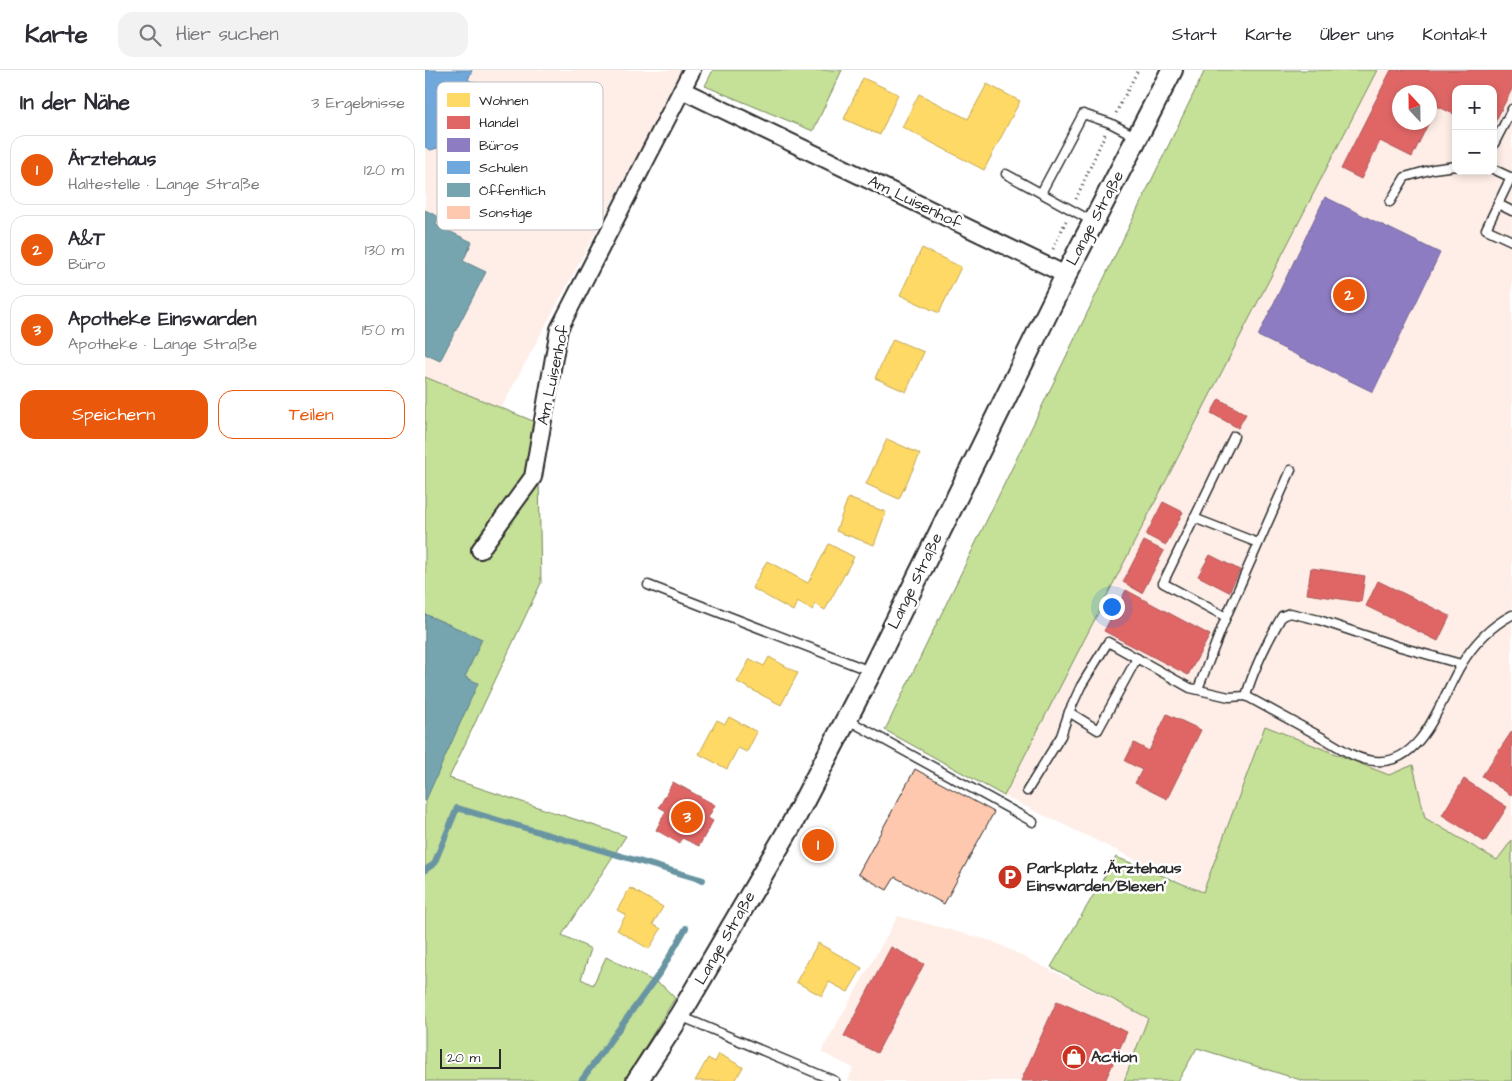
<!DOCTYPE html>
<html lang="de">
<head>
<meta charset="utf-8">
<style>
  :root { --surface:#fff; --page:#f2f2f3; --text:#2b2b33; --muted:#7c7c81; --line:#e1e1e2; --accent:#ea580c }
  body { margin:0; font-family:"Architects Daughter",sans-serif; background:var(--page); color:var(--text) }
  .controls { position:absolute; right:15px; top:15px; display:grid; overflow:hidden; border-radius:10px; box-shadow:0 2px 8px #0003 }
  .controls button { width:45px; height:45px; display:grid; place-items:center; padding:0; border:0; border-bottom:1px solid var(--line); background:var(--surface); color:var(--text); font:25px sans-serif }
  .compass { position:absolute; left:967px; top:15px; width:45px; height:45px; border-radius:50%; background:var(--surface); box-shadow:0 2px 8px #0003; rotate:338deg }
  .scale { position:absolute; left:15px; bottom:12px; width:61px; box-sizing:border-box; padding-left:5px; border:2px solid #2b2b2b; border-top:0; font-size:14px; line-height:18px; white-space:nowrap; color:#2b2b2b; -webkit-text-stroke:4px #fff; paint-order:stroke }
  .you { position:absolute; left:686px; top:536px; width:18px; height:18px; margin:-12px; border:4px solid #fff; border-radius:50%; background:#1a73e8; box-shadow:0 0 0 8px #1a73e833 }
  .badge { display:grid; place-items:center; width:32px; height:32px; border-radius:50%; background:var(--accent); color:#fff; font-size:16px; font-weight:700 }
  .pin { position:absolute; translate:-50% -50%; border:2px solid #fff; box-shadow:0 1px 5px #0006 }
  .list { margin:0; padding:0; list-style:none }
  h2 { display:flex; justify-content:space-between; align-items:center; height:65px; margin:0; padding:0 20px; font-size:21px }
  h2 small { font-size:16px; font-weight:400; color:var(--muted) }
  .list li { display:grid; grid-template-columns:32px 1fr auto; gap:15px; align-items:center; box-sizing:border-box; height:70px; margin:0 10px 10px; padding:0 10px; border:1px solid var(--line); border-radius:15px }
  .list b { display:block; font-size:19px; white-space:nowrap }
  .list p { margin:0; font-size:16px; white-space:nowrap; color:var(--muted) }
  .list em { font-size:16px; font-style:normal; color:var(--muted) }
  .actions { display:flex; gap:10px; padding:15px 20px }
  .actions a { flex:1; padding:11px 0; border:1px solid var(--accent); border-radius:15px; text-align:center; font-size:18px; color:var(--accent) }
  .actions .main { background:var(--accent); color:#fff }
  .icon { flex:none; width:28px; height:28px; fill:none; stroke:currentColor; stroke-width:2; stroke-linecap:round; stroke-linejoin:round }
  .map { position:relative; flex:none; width:1087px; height:1011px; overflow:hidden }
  header { display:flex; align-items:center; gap:30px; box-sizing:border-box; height:70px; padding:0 25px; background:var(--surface); border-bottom:1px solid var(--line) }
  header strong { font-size:24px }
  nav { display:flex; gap:28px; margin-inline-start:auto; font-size:18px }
  .search { width:350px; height:45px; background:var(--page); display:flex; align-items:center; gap:12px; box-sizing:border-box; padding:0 18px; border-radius:15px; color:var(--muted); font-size:19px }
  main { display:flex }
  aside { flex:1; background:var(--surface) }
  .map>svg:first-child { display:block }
  .built { fill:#feeee7; fill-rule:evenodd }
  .green { fill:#c5e097; stroke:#788661 }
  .homes { fill:#ffd966; stroke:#bfa554 }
  .shops { fill:#e06666; stroke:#aa5454 }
  .offices { fill:#8e7cc3; stroke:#706495 }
  .schools { fill:#6fa8dc; stroke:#5b82a7 }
  .public { fill:#76a5af; stroke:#608087 }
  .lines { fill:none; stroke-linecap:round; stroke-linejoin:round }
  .stream { stroke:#6995a3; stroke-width:6 }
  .building { fill:#fdc8ae; stroke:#2b2b2b }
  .service-casing { stroke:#2b2b2b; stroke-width:11 }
  .minor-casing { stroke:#2b2b2b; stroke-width:20 }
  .tertiary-casing { stroke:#2b2b2b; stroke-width:24 }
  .path { stroke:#2b2b2b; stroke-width:3; stroke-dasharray:1 4; stroke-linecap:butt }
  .service { stroke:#fff; stroke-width:8 }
  .minor { stroke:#fff; stroke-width:16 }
  .tertiary { stroke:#fff; stroke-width:20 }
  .labels { text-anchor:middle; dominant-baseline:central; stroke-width:5; stroke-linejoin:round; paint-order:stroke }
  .street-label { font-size:16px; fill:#2b2b2b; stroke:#fff }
  .poi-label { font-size:16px; font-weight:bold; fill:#2b2b2b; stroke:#fff; text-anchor:start }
  .key { fill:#fff; stroke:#bfbfbf; stroke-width:1 }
  .key-label { font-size:14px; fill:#2b2b2b }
</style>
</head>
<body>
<header>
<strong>Karte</strong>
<div class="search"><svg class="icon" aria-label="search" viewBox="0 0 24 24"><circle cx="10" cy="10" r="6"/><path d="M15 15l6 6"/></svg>Hier suchen</div>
<nav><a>Start</a><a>Karte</a><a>Über uns</a><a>Kontakt</a></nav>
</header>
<main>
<aside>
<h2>In der Nähe<small>3 Ergebnisse</small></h2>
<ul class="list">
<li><span class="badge">1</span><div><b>Ärztehaus</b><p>Haltestelle · Lange Straße</p></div><em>120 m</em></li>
<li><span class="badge">2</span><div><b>A&amp;T</b><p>Büro</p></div><em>130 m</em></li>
<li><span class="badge">3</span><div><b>Apotheke Einswarden</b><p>Apotheke · Lange Straße</p></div><em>150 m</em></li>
</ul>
<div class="actions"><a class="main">Speichern</a><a>Teilen</a></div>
</aside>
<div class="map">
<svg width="1087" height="1011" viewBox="0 0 1087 1011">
  <rect width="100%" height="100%" fill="#fff"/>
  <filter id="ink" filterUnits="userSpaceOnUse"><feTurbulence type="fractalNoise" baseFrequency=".02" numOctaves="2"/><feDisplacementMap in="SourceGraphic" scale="10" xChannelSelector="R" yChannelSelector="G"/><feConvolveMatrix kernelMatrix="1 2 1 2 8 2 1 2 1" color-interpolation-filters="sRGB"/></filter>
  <g filter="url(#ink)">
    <g class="built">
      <polygon points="0,0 258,0 76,338 0,307"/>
      <path d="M952,0H1087V770L1072,790L837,663L778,822L579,726ZM1031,19H1068V101H1031ZM974,22H1004V52H974Z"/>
      <polygon points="473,846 567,871 723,948 699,1011 423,1011 428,998 396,982"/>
    </g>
    <g class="green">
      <polygon points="288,0 417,0 388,61 280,16"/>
      <polygon points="780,0 952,0 579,726 460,660"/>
      <polygon points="0,307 113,353 116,513 24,708 201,766 137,865 166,879 156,909 168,915 181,887 238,916 250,928 199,1011 0,1011"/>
      <polygon points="840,656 964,705 988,695 1000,748 1072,790 1087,770 1087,1011 879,1011 772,978 753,1011 699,1011 723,948 626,897 691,787 778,822"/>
    </g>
    <g class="homes">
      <polygon points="438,8 473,24 455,65 419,49"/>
      <polygon points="562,14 595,31 559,100 477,57 494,24 543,49"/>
      <polygon points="497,178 536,197 514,243 475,225"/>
      <polygon points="468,269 499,282 481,322 450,308"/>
      <polygon points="462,369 495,384 474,429 441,414"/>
      <polygon points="423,428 461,442 449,475 411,461"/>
      <polygon points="404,474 429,487 400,540 390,534 387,540 372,532 368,541 327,518 342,491 383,513"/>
      <polygon points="344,587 373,603 356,635 312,612 325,589 339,596"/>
      <polygon points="304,647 332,662 322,682 313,678 302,699 274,684 292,650 300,654"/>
      <polygon points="205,818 238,837 228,854 236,859 224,879 192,860 201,845 192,840"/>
      <polygon points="393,873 437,898 423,922 404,912 397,926 371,912"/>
      <polygon points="294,984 318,997 310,1011 270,1011 283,988 290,992"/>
    </g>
    <g class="shops">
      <polygon points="966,0 1087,0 1087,19 1068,56 1068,19 1031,19 1031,45 1012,36 1004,52 1004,22 974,22 974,52 1004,52 987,87 955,71 936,109 916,99"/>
      <polygon points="794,329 821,344 813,358 786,343"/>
      <polygon points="738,432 758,442 741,475 721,465"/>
      <polygon points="719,471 739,481 717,523 698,512"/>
      <polygon points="785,485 815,500 804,522 773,506"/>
      <polygon points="886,498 940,506 936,532 882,524"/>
      <polygon points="953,511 1025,546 1013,571 941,536"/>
      <polygon points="701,520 785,565 763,605 679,561"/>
      <polygon points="742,644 776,660 742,729 710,713 717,700 700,691 709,673 724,681"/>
      <polygon points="1087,661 1087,723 1086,725 1057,706"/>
      <polygon points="1039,709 1082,737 1060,772 1017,745"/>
      <polygon points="248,712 290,735 283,748 288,751 274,776 257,768 254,773 231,760 241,741 234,737"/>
      <polygon points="466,877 499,894 452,983 419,966"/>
      <polygon points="632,931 702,962 680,1011 596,1011"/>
    </g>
    <polygon class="offices" points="900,127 1015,183 948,322 833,266"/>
    <polygon class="schools" points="0,0 47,0 43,10 65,18 38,70 6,80 0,77"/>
    <g class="public">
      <polygon points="0,140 14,147 11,155 47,172 38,191 61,202 15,291 0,284"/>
      <polygon points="0,544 57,569 40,607 53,613 0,732"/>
    </g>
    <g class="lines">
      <g class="stream">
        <polyline points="0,800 9,794 32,738 278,810"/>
        <polyline points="156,1011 236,901 261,858"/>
      </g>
    </g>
    <polygon class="building" points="490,699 569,742 519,834 470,807 462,820 433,804"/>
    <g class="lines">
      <defs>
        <g id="service">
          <polyline points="1068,76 1087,39"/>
          <polyline points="1068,99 1087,108"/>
          <polyline points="581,104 667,151"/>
          <polyline points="1086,107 1061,159 1087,171"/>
          <polyline points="616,123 658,44 685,53 712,67"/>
          <polyline points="965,132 980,107 1008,99 1031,96"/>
          <polyline points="1073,134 1087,141"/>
          <polyline points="769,448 833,473"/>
          <polyline points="223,515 445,601"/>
          <polyline points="801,547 738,513 809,366"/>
          <polyline points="773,619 801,547 866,400"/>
          <path d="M821,626C829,597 842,572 857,546L865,543L894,550L972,576L1036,594"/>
          <polyline points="644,642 673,660 712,588"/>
          <polyline points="423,650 608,752"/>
          <path d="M602,721L636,666L644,642L656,616L683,572L765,618L804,627L821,626C847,640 872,654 898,668C914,677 931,690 950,691C998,696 1016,628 1036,595C1048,575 1066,556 1087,545"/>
          <polyline points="255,946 410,1011"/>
        </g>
        <g id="minor">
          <polyline points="257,20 641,205"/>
          <polyline points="55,480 108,407 134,259 267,0"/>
        </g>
        <polyline id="tertiary" points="212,1011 255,945 368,752 446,602 641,205 747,0"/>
      </defs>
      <use href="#service" class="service-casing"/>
      <use href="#minor" class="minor-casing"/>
      <use href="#tertiary" class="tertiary-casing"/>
      <g class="path">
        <polyline points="691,43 713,0"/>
        <polyline points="651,129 680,64"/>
        <polyline points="628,179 641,151"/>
      </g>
      <use href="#service" class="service"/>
      <use href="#minor" class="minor"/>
      <use href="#tertiary" class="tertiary"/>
    </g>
  </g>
  <defs>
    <symbol id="parking-disc" viewBox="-11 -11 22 22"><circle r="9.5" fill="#c8321e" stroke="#fff"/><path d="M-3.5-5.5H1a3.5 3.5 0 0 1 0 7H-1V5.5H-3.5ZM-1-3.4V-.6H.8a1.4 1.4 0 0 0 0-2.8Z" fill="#fff"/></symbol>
    <symbol id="shop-disc" viewBox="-11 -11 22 22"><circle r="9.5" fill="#c8321e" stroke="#fff"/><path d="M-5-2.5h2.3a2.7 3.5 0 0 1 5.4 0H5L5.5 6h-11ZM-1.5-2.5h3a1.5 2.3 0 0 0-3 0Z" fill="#fff"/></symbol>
  </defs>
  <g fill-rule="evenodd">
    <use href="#parking-disc" x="571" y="793" width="28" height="28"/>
    <use href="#shop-disc" x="635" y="973" width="28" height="28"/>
  </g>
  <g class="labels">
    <g class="street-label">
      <text transform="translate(490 132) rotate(26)">Am Luisenhof</text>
      <text transform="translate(670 148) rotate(-62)">Lange Straße</text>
      <text transform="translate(128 305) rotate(-78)">Am Luisenhof</text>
      <text transform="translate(490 511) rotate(-64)">Lange Straße</text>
      <text transform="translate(300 868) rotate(-60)">Lange Straße</text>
    </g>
    <g class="poi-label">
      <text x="602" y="798">Parkplatz ,Ärztehaus<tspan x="602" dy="18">Einswarden/Blexen'</tspan></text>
      <text x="666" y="987">Action</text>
    </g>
  </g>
  <rect x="12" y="12" width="166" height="148" rx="8" class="key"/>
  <rect x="22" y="23" width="23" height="14" fill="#ffd966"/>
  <rect x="22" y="46" width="23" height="13" fill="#e06666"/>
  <rect x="22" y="68" width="23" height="14" fill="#8e7cc3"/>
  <rect x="22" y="91" width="23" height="13" fill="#6fa8dc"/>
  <rect x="22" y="113" width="23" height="14" fill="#76a5af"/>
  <rect x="22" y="136" width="23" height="13" fill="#fdc8ae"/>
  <g class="key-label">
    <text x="54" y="35">Wohnen</text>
    <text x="54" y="57">Handel</text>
    <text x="54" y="80">Büros</text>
    <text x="54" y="102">Schulen</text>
    <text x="54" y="125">Öffentlich</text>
    <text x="54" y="147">Sonstige</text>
  </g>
</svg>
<div class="controls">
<button>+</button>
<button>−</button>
</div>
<svg class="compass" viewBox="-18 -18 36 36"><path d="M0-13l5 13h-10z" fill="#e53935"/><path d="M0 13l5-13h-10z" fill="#7c7c81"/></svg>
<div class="scale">20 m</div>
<div class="you"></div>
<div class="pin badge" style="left:393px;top:775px">1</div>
<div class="pin badge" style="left:924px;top:225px">2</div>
<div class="pin badge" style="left:262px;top:747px">3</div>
</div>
</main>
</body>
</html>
